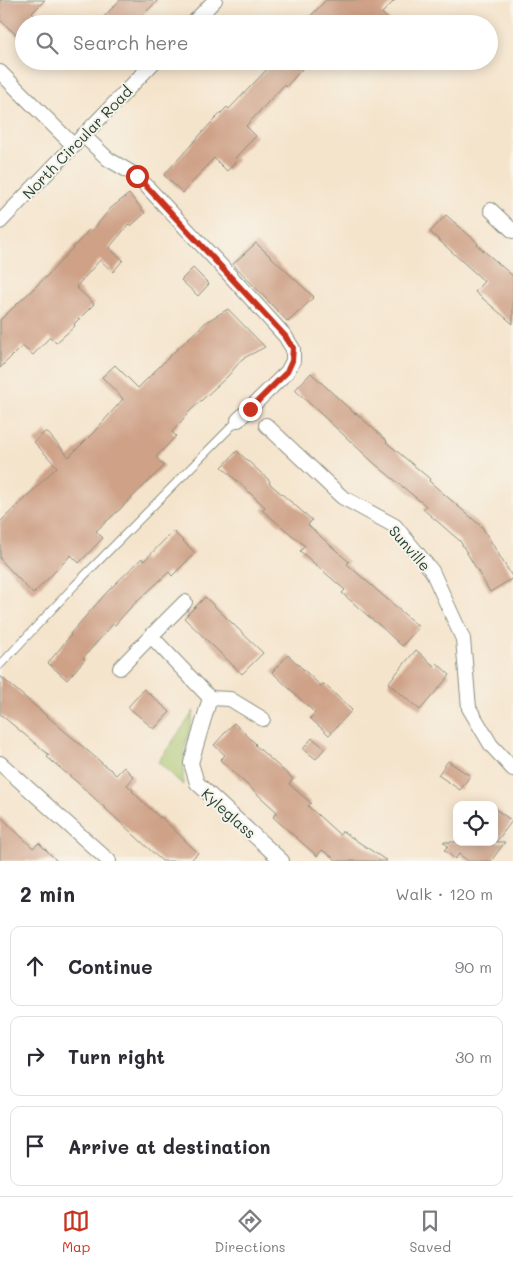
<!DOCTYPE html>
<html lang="en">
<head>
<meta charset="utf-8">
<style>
  :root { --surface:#fff; --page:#f2f2f3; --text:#2b2b33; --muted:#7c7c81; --line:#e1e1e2; --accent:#c8321e }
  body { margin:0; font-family:Mali,sans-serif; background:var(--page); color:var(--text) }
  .controls { position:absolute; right:15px; bottom:15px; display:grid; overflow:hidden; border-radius:10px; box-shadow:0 2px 12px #0003 }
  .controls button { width:45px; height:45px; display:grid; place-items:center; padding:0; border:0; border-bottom:1px solid var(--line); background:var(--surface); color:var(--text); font:25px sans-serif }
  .stop { position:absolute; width:15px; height:15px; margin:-11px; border:4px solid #c8321e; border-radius:50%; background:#fff }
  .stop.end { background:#c8321e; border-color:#fff; box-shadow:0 1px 5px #0008 }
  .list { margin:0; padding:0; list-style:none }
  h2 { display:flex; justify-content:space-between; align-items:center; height:65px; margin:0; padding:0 20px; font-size:21px }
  h2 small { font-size:16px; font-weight:400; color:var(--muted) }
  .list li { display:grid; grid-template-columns:32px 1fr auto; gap:15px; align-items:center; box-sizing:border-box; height:80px; margin:0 10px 10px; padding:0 10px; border:1px solid var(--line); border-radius:10px }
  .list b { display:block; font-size:19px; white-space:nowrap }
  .list em { font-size:16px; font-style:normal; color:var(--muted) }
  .icon { flex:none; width:28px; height:28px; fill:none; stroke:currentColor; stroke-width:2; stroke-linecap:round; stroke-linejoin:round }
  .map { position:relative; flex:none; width:513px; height:861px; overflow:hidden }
  .search { position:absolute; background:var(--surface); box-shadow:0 2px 12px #0003; left:15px; right:15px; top:15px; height:55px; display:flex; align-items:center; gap:12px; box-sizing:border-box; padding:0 18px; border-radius:28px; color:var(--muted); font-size:19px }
  .sheet { height:335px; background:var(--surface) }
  nav { display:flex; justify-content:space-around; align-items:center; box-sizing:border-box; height:70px; border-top:1px solid var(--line); background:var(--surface); font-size:14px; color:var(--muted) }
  nav a { display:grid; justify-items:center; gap:2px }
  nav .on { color:var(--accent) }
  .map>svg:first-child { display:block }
  .green { fill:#a5c269; stroke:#62804e }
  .building { fill:#cfa288 }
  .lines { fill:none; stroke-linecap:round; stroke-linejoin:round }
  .lane-casing { stroke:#8a9080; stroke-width:9 }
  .street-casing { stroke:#8a9080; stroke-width:16 }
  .lane { stroke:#fff; stroke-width:7 }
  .street { stroke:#fff; stroke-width:14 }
  .route { stroke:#c8321e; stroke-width:6 }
  .labels { text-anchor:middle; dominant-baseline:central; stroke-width:4; stroke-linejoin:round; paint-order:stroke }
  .street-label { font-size:15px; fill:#1f3d34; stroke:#f7f3e8 }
</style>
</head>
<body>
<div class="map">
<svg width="513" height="861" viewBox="0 0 513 861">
  <rect width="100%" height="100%" fill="#f7f3e8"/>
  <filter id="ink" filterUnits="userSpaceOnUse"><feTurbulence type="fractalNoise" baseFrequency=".02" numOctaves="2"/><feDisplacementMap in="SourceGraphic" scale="10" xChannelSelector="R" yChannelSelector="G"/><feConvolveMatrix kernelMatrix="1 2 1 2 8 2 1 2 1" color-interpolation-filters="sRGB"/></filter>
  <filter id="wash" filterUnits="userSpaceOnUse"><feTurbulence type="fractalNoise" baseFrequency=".0096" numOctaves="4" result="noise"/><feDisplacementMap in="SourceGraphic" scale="20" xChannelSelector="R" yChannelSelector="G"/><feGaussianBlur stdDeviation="1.12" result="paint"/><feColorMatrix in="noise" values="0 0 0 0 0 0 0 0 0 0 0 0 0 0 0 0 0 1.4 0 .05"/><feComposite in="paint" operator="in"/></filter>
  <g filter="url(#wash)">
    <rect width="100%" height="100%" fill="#f5e4cc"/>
    <polygon class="green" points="194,711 184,752 183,785 158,762"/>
    <g id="blocks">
      <g class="building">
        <polygon points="0,0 45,0 32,13 43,24 24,24 24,42 0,20"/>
        <polygon points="120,0 158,0 134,24 97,24"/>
        <polygon points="326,0 395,0 382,13 393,24 303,24"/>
        <polygon points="275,61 309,61 286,87 284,85 246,126 256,136 235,158 237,160 227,171 214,158 183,193 164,175 210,124 227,107 229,109"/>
        <polygon points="129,194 145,213 131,226 129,224 109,248 123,260 113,272 100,260 76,287 94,304 74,324 75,326 56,343 50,337 33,355 22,346 0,368 0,320 48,275 89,230 91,232 111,208"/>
        <polygon points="446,215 478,243 477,245 513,276 513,324 475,292 484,281 430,232"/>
        <polygon points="256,243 314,297 288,322 233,264"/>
        <polygon points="193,268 209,284 198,296 181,280"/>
        <polygon points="228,309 265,347 242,359 228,376 190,411 172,432 176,436 156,457 164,466 119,510 96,531 103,538 79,563 71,555 33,594 0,559 0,522 57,467 34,442 46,431 69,457 93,433 123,399 102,377 115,365 138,388 174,352 206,322"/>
        <polygon points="311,373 355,414 356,413 387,441 386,442 430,479 429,481 482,527 513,578 490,592 460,541 423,509 426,506 375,464 295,390"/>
        <polygon points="237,451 270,481 269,483 312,520 308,525 349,562 347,564 419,627 402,646 376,622 375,622 342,593 345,590 300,551 305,546 262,510 265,507 222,467"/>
        <polygon points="173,531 195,553 172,576 169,572 130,608 115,625 113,624 83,658 85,659 67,680 48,663 71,635 70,634 109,590 142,558 144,561"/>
        <polygon points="205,597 263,653 242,674 184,618"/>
        <polygon points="416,650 434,666 437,663 450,675 420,710 388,683"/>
        <polygon points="288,655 321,686 324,684 352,710 329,735 310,718 315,713 272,672"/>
        <polygon points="0,676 109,769 110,769 116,775 124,767 134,777 127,785 133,790 132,791 160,818 161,817 198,853 190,861 162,861 78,783 47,757 49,755 0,714"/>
        <polygon points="144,689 170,712 154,729 128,707"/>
        <polygon points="234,723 256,744 255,745 293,779 289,784 311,803 308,806 340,835 342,831 387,861 338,861 322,850 317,856 273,817 277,812 220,760 225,755 214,745"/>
        <polygon points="312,738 325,748 316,759 303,749"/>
        <polygon points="448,761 470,776 460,790 438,775"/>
        <polygon points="494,808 512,821 496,842 505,842 491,861 468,861 459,854 455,859 444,850 448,846 443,842 494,842"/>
        <polygon points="0,816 33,848 39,843 57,861 0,861"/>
      </g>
    </g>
  </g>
  <g filter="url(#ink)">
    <use href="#blocks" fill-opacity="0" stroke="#8a9080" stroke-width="1"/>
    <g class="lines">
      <defs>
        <polyline id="lane" points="0,665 75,585 238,420"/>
        <g id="street">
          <polyline points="192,24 215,0"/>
          <polyline points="0,72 74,146"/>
          <polyline points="83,135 108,159 137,176 226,271 285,336 293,349 293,361 287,372 238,420"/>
          <polyline points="491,210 513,231"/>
          <polyline points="0,222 155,61"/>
          <polyline points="266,425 342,497 395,526 432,571 463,639 469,708 491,745 513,769"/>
          <polyline points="151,636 185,602"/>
          <polyline points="120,668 151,636 210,698 191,763 197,783 282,861"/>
          <polyline points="210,698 230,699 263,719"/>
          <polyline points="0,763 109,861"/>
        </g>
      </defs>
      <use href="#lane" class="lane-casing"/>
      <use href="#street" class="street-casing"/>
      <use href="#lane" class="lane"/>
      <use href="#street" class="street"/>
    </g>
  </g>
  <g class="lines" filter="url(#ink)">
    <polyline class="route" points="137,176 285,336 293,348 292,361 287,372 250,409"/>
  </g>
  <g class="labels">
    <g class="street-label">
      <text transform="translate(77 142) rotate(-46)">North Circular Road</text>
      <text transform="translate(410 548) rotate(49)">Sunville</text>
      <text transform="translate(229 813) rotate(42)">Kyleglass</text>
    </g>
  </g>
</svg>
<div class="controls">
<button><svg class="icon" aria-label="locate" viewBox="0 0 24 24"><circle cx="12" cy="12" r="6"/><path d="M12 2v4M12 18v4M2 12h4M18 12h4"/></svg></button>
</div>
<div class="stop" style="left:137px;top:176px"></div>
<div class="stop end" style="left:250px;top:409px"></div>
<div class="search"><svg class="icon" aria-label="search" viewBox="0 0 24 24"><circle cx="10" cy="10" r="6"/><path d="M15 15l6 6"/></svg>Search here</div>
</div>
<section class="sheet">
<h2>2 min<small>Walk · 120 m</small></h2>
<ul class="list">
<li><svg class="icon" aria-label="ahead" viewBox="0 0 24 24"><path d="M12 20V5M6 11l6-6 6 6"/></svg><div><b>Continue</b></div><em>90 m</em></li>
<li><svg class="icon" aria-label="right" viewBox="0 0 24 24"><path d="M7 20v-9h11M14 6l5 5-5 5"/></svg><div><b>Turn right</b></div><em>30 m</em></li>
<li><svg class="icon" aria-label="arrive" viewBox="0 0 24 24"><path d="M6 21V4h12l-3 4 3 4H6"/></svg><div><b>Arrive at destination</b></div></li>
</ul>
</section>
<nav>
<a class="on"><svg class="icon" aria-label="map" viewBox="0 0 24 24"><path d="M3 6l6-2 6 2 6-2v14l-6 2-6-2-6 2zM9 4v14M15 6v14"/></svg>Map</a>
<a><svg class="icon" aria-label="directions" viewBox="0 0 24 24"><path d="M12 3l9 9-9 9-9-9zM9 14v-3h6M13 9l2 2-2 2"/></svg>Directions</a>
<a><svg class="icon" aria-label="saved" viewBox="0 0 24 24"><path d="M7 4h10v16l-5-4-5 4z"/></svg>Saved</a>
</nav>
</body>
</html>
